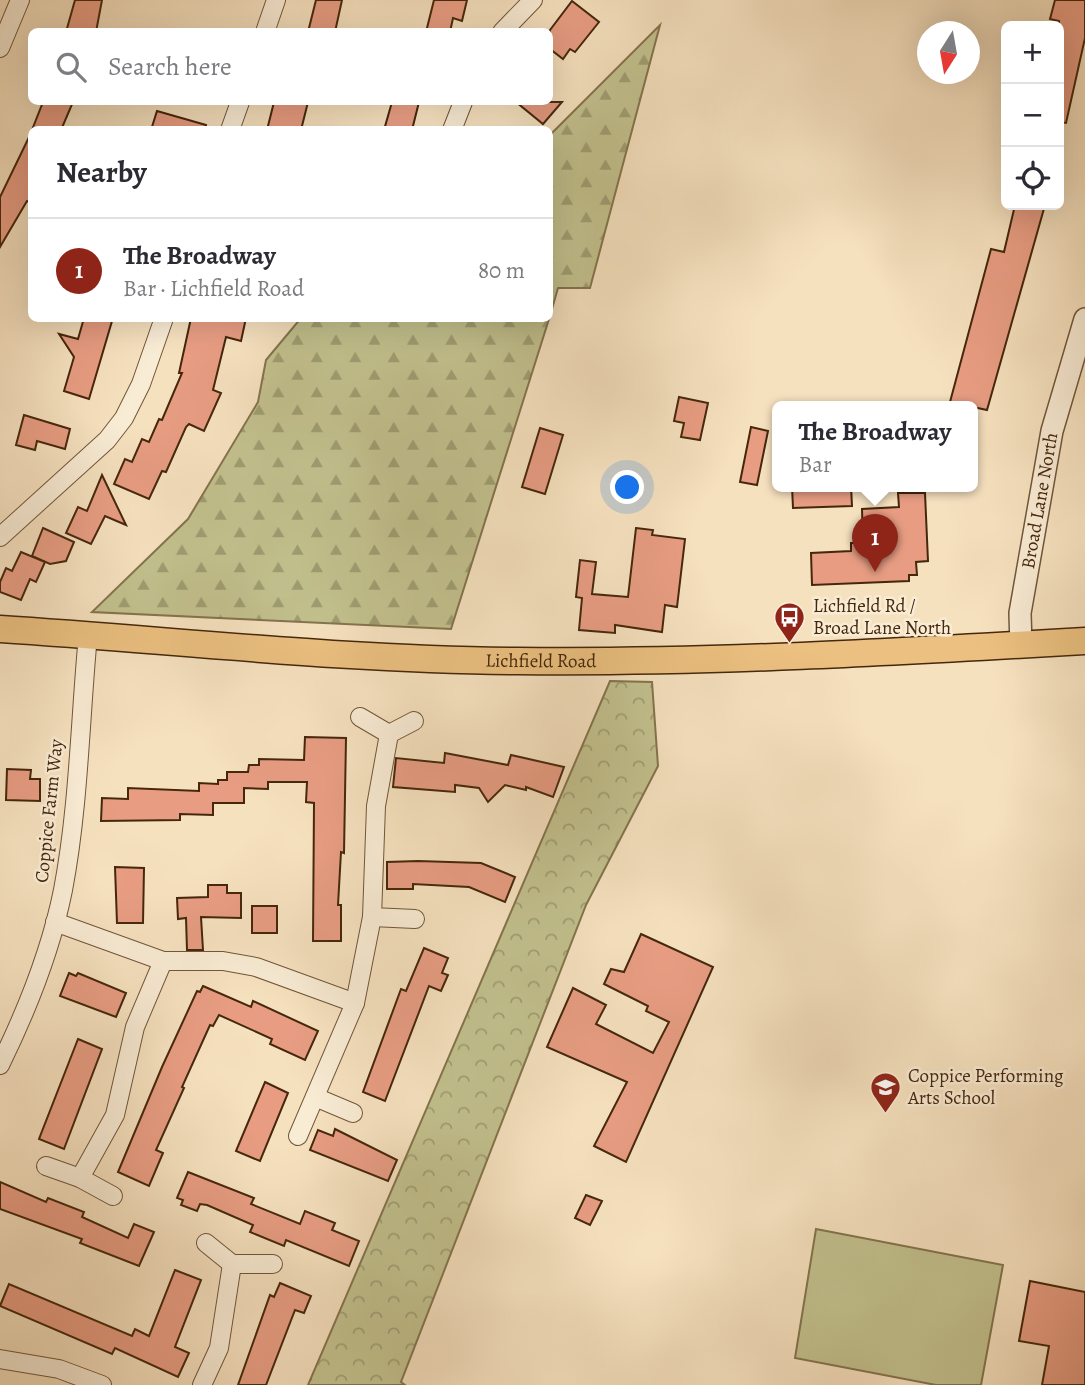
<!DOCTYPE html>
<html lang="en">
<head>
<meta charset="utf-8">
<style>
  :root { --surface:#fff; --page:#f7f7f7; --text:#2b2b33; --muted:#7c7c81; --line:#e1e1e2; --accent:#8f2418 }
  body { margin:0; font-family:Alegreya,serif; background:var(--page); color:var(--text) }
  .controls { position:absolute; right:21px; top:21px; display:grid; overflow:hidden; border-radius:10px; box-shadow:0 7px 28px #0002 }
  .controls button { width:63px; height:63px; display:grid; place-items:center; padding:0; border:0; border-bottom:2px solid var(--line); background:var(--surface); color:var(--text); font:35px sans-serif }
  .compass { position:absolute; left:917px; top:21px; width:63px; height:63px; border-radius:50%; background:var(--surface); box-shadow:0 7px 28px #0002; rotate:191deg }
  .you { position:absolute; left:628px; top:488px; width:24px; height:24px; margin:-18px; border:5px solid #fff; border-radius:50%; background:#1a73e8; box-shadow:0 0 0 10px #1a73e833 }
  .badge { display:grid; place-items:center; width:46px; height:46px; border-radius:50%; background:var(--accent); color:#fff; font-size:23px; font-weight:700 }
  .pin { position:absolute; translate:-50% -58px; filter:drop-shadow(0 2px 4px #0008) }
  .pin::after { content:''; position:absolute; top:37px; width:24px; height:21px; background:inherit; clip-path:polygon(0 0,100% 0,50% 100%) }
  .popup { position:absolute; left:772px; top:401px; width:206px; height:91px; box-sizing:border-box; display:grid; place-content:center; border-radius:10px; background:var(--surface); filter:drop-shadow(0 2px 5px #0005); font-size:23px; white-space:nowrap; color:var(--muted) }
  .popup b { font-size:26px; color:var(--text) }
  .popup::after { content:''; position:absolute; left:50%; top:100%; margin-left:-14px; border:14px solid transparent; border-top-color:var(--surface) }
  .list { margin:0; padding:0; list-style:none }
  h2 { display:flex; justify-content:space-between; align-items:center; height:91px; margin:0; padding:0 28px; font-size:30px }
  h2 small { font-size:23px; font-weight:400; color:var(--muted) }
  .list li { display:grid; grid-template-columns:46px 1fr auto; gap:21px; align-items:center; box-sizing:border-box; height:105px; padding:0 28px; border-top:2px solid var(--line) }
  .list b { display:block; font-size:26px; white-space:nowrap }
  .list p { margin:0; font-size:23px; white-space:nowrap; color:var(--muted) }
  .list em { font-size:23px; font-style:normal; color:var(--muted) }
  .icon { flex:none; width:38px; height:38px; fill:none; stroke:currentColor; stroke-width:2; stroke-linecap:round; stroke-linejoin:round }
  .map { position:relative; flex:none; width:1085px; height:1385px; overflow:hidden }
  .search { position:absolute; background:var(--surface); box-shadow:0 7px 28px #0002; left:28px; top:28px; width:525px; height:77px; display:flex; align-items:center; gap:18px; box-sizing:border-box; padding:0 24px; border-radius:10px; color:var(--muted); font-size:26px }
  .panel { position:absolute; background:var(--surface); box-shadow:0 7px 28px #0002; left:28px; top:126px; width:525px; height:196px; border-radius:10px }
  .map>svg:first-child { display:block }
  .forest { fill:url(#forest-firs); stroke:#84744d; stroke-width:2 }
  .park { fill:url(#park-crowns); stroke:#84744d; stroke-width:2 }
  .pitch { fill:#c2c18e; stroke:#84744d; stroke-width:2 }
  .building { fill:#e89d83; stroke:#45270c; stroke-width:2 }
  .lines { fill:none; stroke-linecap:round; stroke-linejoin:round }
  .minor-casing { stroke:#715639; stroke-width:20 }
  .tertiary-casing { stroke:#715639; stroke-width:24 }
  .primary-casing { stroke:#45270c; stroke-width:29 }
  .minor { stroke:#f9ecd5; stroke-width:18 }
  .tertiary { stroke:#f9ecd5; stroke-width:21 }
  .primary { stroke:#ebc080; stroke-width:26 }
  .labels { text-anchor:middle; dominant-baseline:central; stroke-width:5; stroke-linejoin:round; paint-order:stroke }
  .street-label { font-size:19px; fill:#45270c; stroke:#f9ecd5 }
  .poi-label { font-size:19px; fill:#45270c; stroke:#f9ecd5; text-anchor:start }
</style>
</head>
<body>
<div class="map">
<svg width="1085" height="1385" viewBox="0 0 1085 1385">
  <defs>
    <pattern id="forest-firs" width="22" height="20" patternUnits="userSpaceOnUse" patternTransform="scale(1.75)"><rect width="22" height="20" fill="#c2c18e"/><path d="M5 1l3.5 6h-7zM16 11l3.5 6h-7z" fill="#9f9d72"/></pattern>
    <pattern id="park-crowns" width="20" height="18" patternUnits="userSpaceOnUse" patternTransform="scale(1.75)"><rect width="20" height="18" fill="#c2c18e"/><path d="M2 6a3 3 0 1 1 6 0M12 15a3 3 0 1 1 6 0" fill="none" stroke="#9f9d72"/></pattern>
  </defs>
  <rect width="100%" height="100%" fill="#f6e1bf"/>
  <filter id="stains"><feTurbulence type="fractalNoise" baseFrequency=".00286" numOctaves="4"/><feColorMatrix values="0 0 0 0 .2 0 0 0 0 .09 0 0 0 0 .02 0 0 0 .5 -.17"/></filter>
  <radialGradient id="worn" r=".72"><stop offset=".6" stop-color="#630" stop-opacity="0"/><stop offset="1" stop-color="#630" stop-opacity=".3"/></radialGradient>
  <g class="forest">
    <polygon points="660,25 590,288 558,288 550,316 550,135"/>
    <polygon points="301,318 549,319 451,629 92,612 188,519 258,402 266,360"/>
  </g>
  <polygon class="park" points="610,681 652,682 658,766 586,905 401,1382 405,1385 308,1385"/>
  <polygon class="pitch" points="816,1229 1003,1265 981,1385 936,1385 795,1358"/>
  <g class="building">
    <polygon points="75,0 102,0 96,32 66,32"/>
    <polygon points="316,0 342,0 335,32 308,32"/>
    <polygon points="434,0 467,0 462,21 453,18 450,32 426,32"/>
    <polygon points="1055,0 1085,0 1085,38 1066,123 1059,122 1059,21 1050,19"/>
    <polygon points="572,1 599,22 575,52 570,49 563,59 550,49 550,30"/>
    <polygon points="43,102 73,102 61,130 32,130"/>
    <polygon points="274,102 308,102 301,130 267,130"/>
    <polygon points="392,102 419,102 412,130 384,130"/>
    <polygon points="516,102 562,102 543,124"/>
    <polygon points="157,111 206,125 205,130 151,130"/>
    <polygon points="32,131 32,203 27,201 0,247 0,197"/>
    <polygon points="1015,205 1045,205 987,410 950,402 991,249 1004,252"/>
    <polygon points="84,318 112,321 89,399 64,391 74,357 59,334 78,339"/>
    <polygon points="191,318 246,318 241,341 226,337 213,390 221,393 204,431 189,424 186,427 166,472 162,471 149,499 114,484 125,459 132,462 142,439 149,442 159,419 162,420 182,373 179,373"/>
    <polygon points="679,397 708,403 700,440 681,437 684,423 674,421"/>
    <polygon points="24,415 70,429 65,449 37,441 35,450 16,445"/>
    <polygon points="751,427 768,431 757,485 740,482"/>
    <polygon points="540,428 563,435 545,494 522,487"/>
    <polygon points="102,475 126,525 105,516 91,544 66,533 78,507 87,511"/>
    <polygon points="792,486 851,486 852,506 793,508"/>
    <polygon points="898,493 925,493 928,561 916,562 917,575 909,575 909,581 812,585 811,553 851,551 851,543 863,543 862,509 899,507"/>
    <polygon points="43,528 74,542 66,561 50,564 32,556"/>
    <polygon points="636,528 653,530 652,535 685,539 677,607 665,605 662,632 615,625 615,633 579,630 582,598 576,597 580,560 596,562 592,594 628,597"/>
    <polygon points="21,552 45,562 36,582 30,579 21,600 0,592 0,582 6,568 12,571"/>
    <polygon points="305,737 346,738 344,853 341,852 338,905 341,905 341,941 313,941 314,803 306,802 307,782 268,782 268,789 244,788 244,803 213,803 213,815 180,814 180,820 101,821 102,798 128,799 128,788 199,791 199,783 218,784 218,780 227,780 227,772 248,772 249,765 259,765 259,759 304,760"/>
    <polygon points="445,753 508,765 511,755 564,767 553,797 526,787 526,790 505,785 488,802 479,788 455,785 455,792 393,787 396,758 444,763"/>
    <polygon points="7,769 31,770 30,779 40,779 40,801 6,800"/>
    <polygon points="418,861 481,863 515,877 505,902 469,887 413,884 413,889 387,889 387,862"/>
    <polygon points="115,867 144,868 143,923 117,923"/>
    <polygon points="208,885 227,885 227,893 241,893 241,918 201,917 203,950 187,950 186,918 178,919 177,898 208,897"/>
    <rect x="252" y="906" width="25" height="27"/>
    <polygon points="641,934 713,967 626,1162 594,1146 627,1082 547,1047 573,988 606,1005 596,1024 653,1053 669,1022 646,1011 648,1006 604,984 611,969 624,972"/>
    <polygon points="424,948 448,958 442,973 448,975 441,991 429,986 385,1101 363,1092 401,989 406,991"/>
    <polygon points="69,973 76,976 78,973 126,993 116,1017 60,996"/>
    <polygon points="203,986 251,1007 253,1001 318,1031 305,1060 270,1044 272,1039 219,1015 213,1026 210,1025 182,1087 184,1088 156,1150 163,1153 149,1186 118,1172 162,1067 197,991 200,992"/>
    <polygon points="78,1039 102,1049 64,1149 39,1139"/>
    <polygon points="265,1082 288,1093 260,1161 236,1151"/>
    <polygon points="335,1129 397,1160 388,1181 310,1150 318,1130 333,1136"/>
    <polygon points="188,1172 254,1198 251,1204 300,1224 305,1211 335,1223 332,1230 359,1241 349,1266 286,1240 284,1246 250,1232 253,1225 207,1205 200,1204 197,1211 181,1205 183,1200 177,1198"/>
    <polygon points="0,1182 46,1202 48,1198 84,1212 82,1217 128,1238 134,1224 154,1232 139,1266 80,1243 82,1239 0,1209"/>
    <polygon points="586,1195 602,1201 590,1225 575,1218"/>
    <polygon points="175,1270 201,1280 175,1347 189,1353 178,1377 115,1348 112,1354 0,1306 9,1284 132,1336 135,1329 149,1336"/>
    <polygon points="1030,1281 1085,1292 1085,1385 1042,1385 1049,1346 1019,1341"/>
    <polygon points="280,1283 311,1296 304,1313 295,1310 266,1385 238,1385 270,1295 274,1297"/>
  </g>
  <g class="lines">
    <defs>
      <g id="minor">
        <polyline points="265,32 276,0"/>
        <polyline points="502,32 533,0"/>
        <polyline points="0,48 20,0"/>
        <polyline points="230,130 240,102"/>
        <polyline points="452,130 463,102"/>
        <polyline points="0,537 107,440 124,418 141,384 164,318"/>
        <polyline points="360,717 389,734 414,721"/>
        <polyline points="389,734 376,806 372,917 415,919"/>
        <polyline points="55,922 163,961 223,961 256,967 355,1003"/>
        <path d="M0,1065C27,1010 51,950 63,890C79,806 80,719 88,635"/>
        <polyline points="315,1097 353,1113"/>
        <polyline points="298,1136 355,1003 372,917"/>
        <polyline points="46,1166 80,1178 113,1196"/>
        <polyline points="80,1178 115,1115 135,1027 163,961"/>
        <polyline points="206,1243 232,1264 273,1264"/>
        <polyline points="0,1359 59,1369 102,1385"/>
        <polyline points="202,1385 219,1348 232,1264"/>
      </g>
      <g id="tertiary">
        <path id="s1" d="M1021,646L1020,613L1052,431L1085,319"/>
      </g>
      <g id="primary">
        <path id="s2" d="M0,629C172,640 345,660 518,661C707,663 896,652 1085,641"/>
      </g>
    </defs>
    <use href="#minor" class="minor-casing"/>
    <use href="#tertiary" class="tertiary-casing"/>
    <use href="#primary" class="primary-casing"/>
    <use href="#minor" class="minor"/>
    <use href="#tertiary" class="tertiary"/>
    <use href="#primary" class="primary"/>
  </g>
  <defs>
    <symbol id="bus-pin" viewBox="-11 -11 22 30"><path d="M0 17L-7.5 6A9.5 9.5 0 1 1 7.5 6Z" fill="#8f2418" stroke="#f9ecd5"/><path d="M-5-6H5V4H4V6H2V4H-2V6H-4V4H-5ZM-3.5-4V0h7V-4ZM-3.5 1.2v1.5H-2V1.2ZM2 1.2v1.5H3.5V1.2Z" fill="#fff"/></symbol>
    <symbol id="school-pin" viewBox="-11 -11 22 30"><path d="M0 17L-7.5 6A9.5 9.5 0 1 1 7.5 6Z" fill="#8f2418" stroke="#f9ecd5"/><path d="M0-5L7-2L0 1L-7-2ZM-4 1L0 2.5L4 1V4Q0 6-4 4Z" fill="#fff"/></symbol>
  </defs>
  <g fill-rule="evenodd">
    <use href="#bus-pin" x="772" y="600" width="35" height="47"/>
    <use href="#school-pin" x="868" y="1070" width="35" height="47"/>
  </g>
  <g class="labels">
    <g class="street-label">
      <text stroke="none"><textPath href="#s1" startOffset="147">Broad Lane North</textPath></text>
      <text stroke="none"><textPath href="#s2" startOffset="542">Lichfield Road</textPath></text>
      <text transform="translate(49 811) rotate(-84)">Coppice Farm Way</text>
    </g>
    <g class="poi-label">
      <text x="813" y="606">Lichfield Rd /<tspan x="813" dy="22">Broad Lane North</tspan></text>
      <text x="908" y="1076">Coppice Performing<tspan x="908" dy="22">Arts School</tspan></text>
    </g>
  </g>
  <rect width="100%" height="100%" filter="url(#stains)"/>
  <rect width="100%" height="100%" fill="url(#worn)"/>
</svg>
<div class="controls">
<button>+</button>
<button>−</button>
<button><svg class="icon" aria-label="locate" viewBox="0 0 24 24"><circle cx="12" cy="12" r="6"/><path d="M12 2v4M12 18v4M2 12h4M18 12h4"/></svg></button>
</div>
<svg class="compass" viewBox="-18 -18 36 36"><path d="M0-13l5 13h-10z" fill="#e53935"/><path d="M0 13l5-13h-10z" fill="#7c7c81"/></svg>
<div class="you"></div>
<div class="pin badge" style="left:875px;top:572px">1</div>
<div class="popup"><b>The Broadway</b>Bar</div>
<div class="search"><svg class="icon" aria-label="search" viewBox="0 0 24 24"><circle cx="10" cy="10" r="6"/><path d="M15 15l6 6"/></svg>Search here</div>
<section class="panel">
<h2>Nearby<small></small></h2>
<ul class="list">
<li><span class="badge">1</span><div><b>The Broadway</b><p>Bar · Lichfield Road</p></div><em>80 m</em></li>
</ul>
</section>
</div>
</body>
</html>
